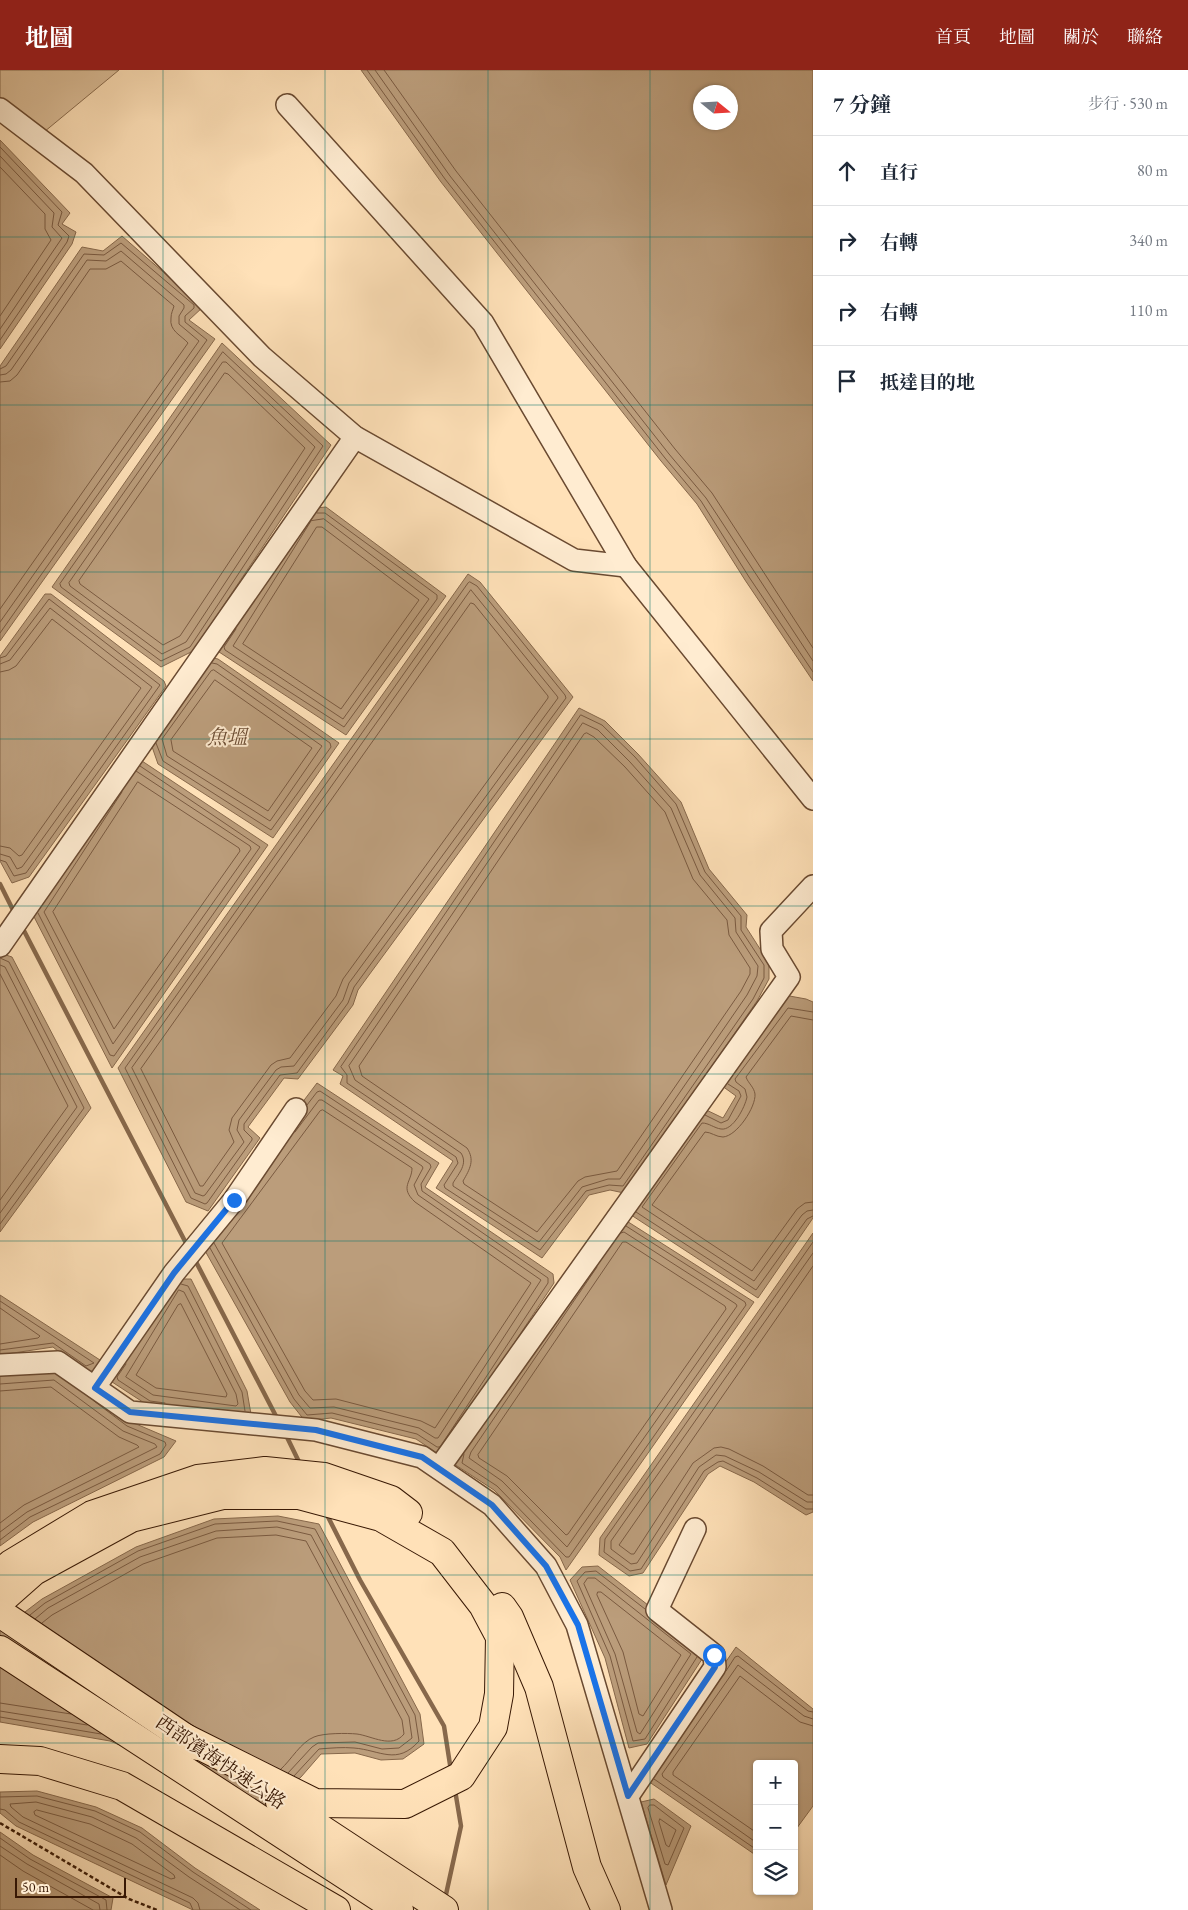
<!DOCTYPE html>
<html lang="zh-TW">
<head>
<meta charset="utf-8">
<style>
  :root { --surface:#fff; --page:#f6f6f7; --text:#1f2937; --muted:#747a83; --line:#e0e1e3; --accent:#8f2418 }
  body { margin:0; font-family:"EB Garamond","Noto Serif TC",serif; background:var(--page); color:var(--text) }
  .controls { position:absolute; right:15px; bottom:15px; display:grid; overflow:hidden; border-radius:5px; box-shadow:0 1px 4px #0004 }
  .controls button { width:45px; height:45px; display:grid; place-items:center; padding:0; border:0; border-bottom:1px solid var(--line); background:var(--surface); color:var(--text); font:25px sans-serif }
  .compass { position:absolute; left:693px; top:15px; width:45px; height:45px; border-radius:50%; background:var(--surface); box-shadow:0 1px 4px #0004; rotate:108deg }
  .scale { position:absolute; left:15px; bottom:12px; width:111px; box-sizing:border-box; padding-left:5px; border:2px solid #381804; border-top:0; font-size:14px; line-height:18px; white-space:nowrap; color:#381804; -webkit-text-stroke:4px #ffecd1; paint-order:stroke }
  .stop { position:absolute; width:15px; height:15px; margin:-11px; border:4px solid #1a73e8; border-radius:50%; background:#fff }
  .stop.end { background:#1a73e8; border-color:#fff; box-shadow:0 1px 5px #0008 }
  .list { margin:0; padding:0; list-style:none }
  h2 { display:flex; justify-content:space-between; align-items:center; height:65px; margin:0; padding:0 20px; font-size:21px }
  h2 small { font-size:16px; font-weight:400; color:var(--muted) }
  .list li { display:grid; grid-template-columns:32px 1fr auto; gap:15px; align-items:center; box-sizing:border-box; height:70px; padding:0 20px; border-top:1px solid var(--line) }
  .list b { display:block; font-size:19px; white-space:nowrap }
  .list em { font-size:16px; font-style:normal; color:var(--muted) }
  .icon { flex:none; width:28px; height:28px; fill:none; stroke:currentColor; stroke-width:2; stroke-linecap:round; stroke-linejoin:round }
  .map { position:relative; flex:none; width:813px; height:1840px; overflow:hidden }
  header { display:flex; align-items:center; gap:30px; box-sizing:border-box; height:70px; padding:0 25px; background:var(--accent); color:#fff }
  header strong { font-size:24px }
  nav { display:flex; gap:28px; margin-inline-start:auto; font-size:18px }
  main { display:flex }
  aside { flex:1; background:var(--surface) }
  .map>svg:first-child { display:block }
  .green { fill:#ddbf99; stroke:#8a6c4e }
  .water { fill:#bb9d7b; stroke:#87684b; fill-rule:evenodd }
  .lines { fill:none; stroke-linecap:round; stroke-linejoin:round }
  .shore { stroke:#7a5a40; stroke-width:1 }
  .stream { stroke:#87684b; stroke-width:4.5 }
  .minor-casing { stroke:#6a4a31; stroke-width:24 }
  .highway-casing { stroke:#381804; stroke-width:30 }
  .path { stroke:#381804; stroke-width:2.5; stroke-dasharray:4 2.5; stroke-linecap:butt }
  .minor { stroke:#ffecd1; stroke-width:21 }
  .highway { stroke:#ffe1b8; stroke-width:28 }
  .route { stroke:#1a73e8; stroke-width:6 }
  .grid { fill:none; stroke:#0f766e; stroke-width:1; stroke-opacity:0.55 }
  .labels { text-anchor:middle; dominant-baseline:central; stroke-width:4; stroke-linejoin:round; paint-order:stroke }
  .street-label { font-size:19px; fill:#381804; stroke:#ffecd1 }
  .water-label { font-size:20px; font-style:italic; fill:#6c4d34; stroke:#ffecd1 }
</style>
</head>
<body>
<header>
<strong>地圖</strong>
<nav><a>首頁</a><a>地圖</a><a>關於</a><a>聯絡</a></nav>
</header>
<main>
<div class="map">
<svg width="813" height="1840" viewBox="0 0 813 1840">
  <rect width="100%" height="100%" fill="#ffe1b8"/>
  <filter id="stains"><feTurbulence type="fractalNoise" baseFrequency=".004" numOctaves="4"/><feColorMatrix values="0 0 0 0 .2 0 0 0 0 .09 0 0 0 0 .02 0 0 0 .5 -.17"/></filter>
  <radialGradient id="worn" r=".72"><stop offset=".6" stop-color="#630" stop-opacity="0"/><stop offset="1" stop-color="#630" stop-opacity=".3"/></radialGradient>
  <polygon class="green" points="0,0 119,0 44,62 0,27"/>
  <g class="water">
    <path d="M361,0H813V611L745,510L697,434L661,391L441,112ZM700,22H730V52H700Z"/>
    <polygon points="0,70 70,143 62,154 76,162 72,174 0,279"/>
    <polygon points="122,166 203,237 189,250 215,269 0,571 0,296 82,177 103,181"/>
    <polygon points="222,273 331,375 193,581 161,597 52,517"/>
    <polygon points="326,437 446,526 346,665 216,580 305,439"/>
    <polygon points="468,504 480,512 573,627 358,920 353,935 298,1009 284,1008 248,1057 260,1068 208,1141 186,1132 118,998"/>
    <polygon points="45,524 51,524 164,611 166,616 29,807 12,813 0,791 0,586"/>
    <polygon points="208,587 218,589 339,673 273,768 158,694 149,668"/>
    <polygon points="579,638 605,651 638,684 681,732 709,799 747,845 746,857 769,893 769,909 757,931 624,1123 610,1120 589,1125 542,1188 436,1118 453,1091 340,1014 343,1006 333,1000"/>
    <polygon points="133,685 268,775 112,998 31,841"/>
    <polygon points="0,883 12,887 91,1038 0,1162"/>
    <polygon points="784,925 806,929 813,932 813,1148 758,1228 625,1141 700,1037 723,1048 736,1026 718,1013"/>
    <polygon points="317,1013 439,1093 425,1117 553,1204 554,1213 440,1385 416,1369 331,1348 305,1351 290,1332 199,1170"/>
    <polygon points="622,1148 754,1232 566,1500 560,1487 494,1420 454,1394"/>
    <polygon points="813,1163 813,1442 806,1445 754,1412 720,1396 708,1404 643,1503 629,1506 599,1485 600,1468"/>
    <polygon points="173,1209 191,1209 247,1321 252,1350 149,1336 109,1310"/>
    <polygon points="0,1225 100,1290 98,1299 85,1303 53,1277 0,1285"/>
    <polygon points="57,1298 129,1351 176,1371 164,1387 33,1452 0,1476 0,1303"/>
    <polygon points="278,1446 319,1454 420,1644 424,1674 403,1689 381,1690 355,1683 321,1684 301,1707 268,1737 110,1671 0,1652 0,1561 42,1529 136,1477 214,1449"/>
    <polygon points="598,1496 703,1578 704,1586 647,1674 629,1678 605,1588 570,1510 582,1497"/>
    <polygon points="736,1577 813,1639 813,1736 794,1762 794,1694 757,1694 757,1786 645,1709"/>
    <polygon points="37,1721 96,1737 142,1758 195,1798 260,1840 193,1840 16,1756 0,1743 0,1722"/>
    <polygon points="654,1729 691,1756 666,1815 641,1732"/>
    <polygon points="0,1762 33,1785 113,1828 111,1840 0,1840"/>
  </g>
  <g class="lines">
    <g class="shore">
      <polyline points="367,0 445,109 665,388 701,431 749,507 813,602"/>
      <polyline points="375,0 450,106 669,384 706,428 813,591"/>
      <polyline points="384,0 456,101 675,379 712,423 813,578"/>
      <polyline points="0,77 62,142 58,155 69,166 67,172 0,270"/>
      <polyline points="0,86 54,143 52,157 62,168 0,259"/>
      <polyline points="0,97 45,144 45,159 51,170 0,246"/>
      <polygon points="223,282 323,376 190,577 161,591 61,517 60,514"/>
      <polygon points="223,292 226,292 315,377 186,572 162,584 70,516 69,513"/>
      <polyline points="0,299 6,296 84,184 104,185 121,173 194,235 194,238 185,246 185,252 207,270 0,563"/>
      <polygon points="225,303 228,304 305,378 180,566 163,575 80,514 79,511"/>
      <polyline points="0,305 6,304 11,300 87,190 106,191 121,181 184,235 184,238 179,246 179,254 199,271 0,552"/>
      <path d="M0,312L10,311L17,305L90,199H106L121,191L174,236C173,240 171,243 171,248C169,261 181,265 188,273L0,539"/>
      <polygon points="324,449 429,529 343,649 233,576 311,451"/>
      <polygon points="317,457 322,457 419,530 341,639 243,574"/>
      <polygon points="470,512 477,516 565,625 566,628 354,917 348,933 297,1003 280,1005 244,1054 244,1060 252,1068 252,1070 207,1133 205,1134 191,1128 125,998 468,513"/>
      <polygon points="471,520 557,626 558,628 349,913 343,930 294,996 281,997 276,1000 239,1050 237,1060 244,1072 205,1125 203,1126 195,1123 132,998"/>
      <polygon points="471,533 474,534 548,626 548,628 343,909 336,926 290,988 277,991 271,995 232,1048 229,1060 234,1072 203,1116 200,1116 141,999"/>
      <polyline points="236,559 224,577 225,580 344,657 437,529 437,525 325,443 317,443"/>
      <polyline points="0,588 6,586 49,529 160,615 26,803 14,806 6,792 0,790"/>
      <polyline points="0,594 10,590 50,538 152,617 22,797 17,799 10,787 0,784"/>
      <polygon points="214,600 322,676 270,751 167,686 162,669 211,601"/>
      <polyline points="0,602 9,600 16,596 52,549 141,618 22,785 19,786 10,778 0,776"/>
      <polygon points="215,610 312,678 268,741 173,681 171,670"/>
      <polygon points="581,645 602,655 635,687 676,734 705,802 741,846 741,860 764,895 764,908 753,929 623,1116 609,1115 586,1121 540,1180 445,1118 444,1115 458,1093 456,1087 347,1013 347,1005 341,997"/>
      <path d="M583,653L598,660L630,692L671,738L700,805L735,848L736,862L758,896L757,906L747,925L620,1109H608L582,1117L539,1172L453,1116V1113C459,1103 468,1094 461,1083L355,1010L349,996Z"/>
      <path d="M587,663L594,667L625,697L665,742L693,809L727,850L729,865L750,898V904L741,921L617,1101L585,1107L578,1111L537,1162L464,1114L463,1111C470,1099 475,1090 467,1078L362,1006L359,996L584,664Z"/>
      <polyline points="156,673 163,691 271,760 331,677 330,673 217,594 212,593"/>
      <polygon points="138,712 239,778 240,781 114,959 53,842"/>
      <polyline points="122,722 44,842 113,974 251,779 250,776 136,701"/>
      <polyline points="38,843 110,985 114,986 260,777 140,696"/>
      <polyline points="0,888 9,892 84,1038 0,1154"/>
      <polyline points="0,895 5,897 77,1037 0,1143"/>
      <polyline points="0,904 68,1036 0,1130"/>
      <path d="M813,942L788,938L735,1009L736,1012L745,1019L747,1027C745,1037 733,1061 721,1059C714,1058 709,1053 702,1053L642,1137L754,1211L802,1145L807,1141L813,1140"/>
      <path d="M813,950L791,946L746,1007C748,1013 754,1017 755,1024C756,1037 737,1066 723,1067C716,1067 711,1062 705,1062L652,1135L752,1201L797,1139L805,1133L813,1132"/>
      <path d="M323,1040L412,1098C412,1112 399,1117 415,1132L531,1213L435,1358L421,1351L336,1329L313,1330L305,1321L222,1173L320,1041Z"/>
      <polyline points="705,1045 721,1053 728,1050 741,1026 739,1021 728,1014"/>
      <polyline points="636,1142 756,1220 807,1149 813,1146"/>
      <polygon points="623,1172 626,1172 725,1236 726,1239 568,1464 566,1465 507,1406 479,1388 478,1385"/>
      <polyline points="813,1172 605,1469 604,1482 630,1501 641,1499 704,1401 718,1392 723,1391 757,1408 806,1439 813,1439"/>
      <polyline points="214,1173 299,1325 310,1338 334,1337 419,1358 435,1368 438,1368 541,1210 418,1125 414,1115 423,1098 422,1096 322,1030 319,1030 295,1062"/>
      <polyline points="210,1178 294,1329 307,1345 332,1343 417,1364 437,1377 440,1377 548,1213 548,1208 422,1121 421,1114 431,1097 430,1094 320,1021 317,1022 307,1035"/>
      <polyline points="813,1183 611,1471 611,1479 631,1494 637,1493 699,1397 716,1385 725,1386 759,1402 807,1432 813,1432"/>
      <polyline points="813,1196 619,1475 631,1484 634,1484 693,1393 714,1378 721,1377 729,1379 763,1396 808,1425 813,1425"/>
      <polyline points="597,1197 471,1382 469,1388 502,1411 567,1477 737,1236 736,1234 624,1162 621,1163"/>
      <polyline points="181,1214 188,1216 242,1322 245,1341"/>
      <polygon points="179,1220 184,1222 236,1324 238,1334 236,1336 153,1325 126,1307"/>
      <polyline points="0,1231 94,1293 86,1296 53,1273 0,1280"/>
      <polygon points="181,1234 227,1324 226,1327 156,1318 136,1305 178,1235"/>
      <polyline points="0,1238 40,1266 38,1268 0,1274"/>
      <polyline points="126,1294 117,1307 118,1310 150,1331 165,1333"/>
      <polyline points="0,1314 54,1310 123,1361 155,1374 157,1377 27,1442 0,1462"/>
      <polyline points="0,1321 51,1317 119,1367 137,1375 139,1377 24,1435 0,1453"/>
      <polyline points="464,1384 462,1393 497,1416 566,1487 569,1487 746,1235 745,1232 626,1156"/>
      <polyline points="0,1470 30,1447 160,1384 166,1375 165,1372 127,1356 94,1331"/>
      <polygon points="588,1508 595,1508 691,1584 640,1664 637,1662 615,1584 584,1514"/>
      <polygon points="598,1522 601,1522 681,1585 643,1646 639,1644 623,1582 597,1525"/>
      <polyline points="645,1539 596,1501 585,1502 577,1511 610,1586 633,1671 645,1669 697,1587"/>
      <path d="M30,1545L45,1533L138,1481L215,1454L277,1451L315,1459L415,1645L419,1671C397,1696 380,1680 354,1678C343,1677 331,1678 319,1679L294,1706"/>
      <polyline points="35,1549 48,1538 140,1487 216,1461 277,1457 311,1465 409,1647 412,1668 399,1678 382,1679 355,1672 318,1673 312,1677 288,1703"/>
      <path d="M42,1553L52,1545L143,1494L217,1468L276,1465L306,1471L402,1650L404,1664C392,1679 372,1666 357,1664C347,1663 323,1663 314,1667C301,1672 291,1690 281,1699"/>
      <polyline points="726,1601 735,1587 738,1586 808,1641 813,1642"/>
      <polyline points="0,1633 71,1644"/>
      <polyline points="0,1641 87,1655"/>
      <polyline points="0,1647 101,1664"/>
      <polyline points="654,1709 757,1780"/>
      <polyline points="0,1727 37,1726 95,1741 140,1762 193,1802 251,1840"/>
      <polygon points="650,1735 654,1735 684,1758 668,1795 665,1794 648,1738"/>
      <polyline points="0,1739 5,1740 19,1752 190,1833 193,1840"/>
      <polygon points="37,1740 90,1754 132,1774 174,1805 175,1808 171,1809 35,1745 34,1742"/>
      <polygon points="660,1749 676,1760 669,1777 666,1775 659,1752"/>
      <polyline points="757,1763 673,1705 673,1702 740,1606 800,1652 813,1656"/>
      <polyline points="0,1768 30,1789 106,1830 107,1840"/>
      <polyline points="757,1773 663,1707 662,1704 738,1595 804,1646 813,1649"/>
      <polyline points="0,1776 27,1794 99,1834 100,1840"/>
      <polyline points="0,1785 23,1801 93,1840"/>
      <polyline points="200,1840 198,1833 193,1828 23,1747 11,1737 10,1734 36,1732 92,1747 136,1768 189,1807 240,1840"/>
    </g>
    <g class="stream">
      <polyline points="0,814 15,844"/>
      <polyline points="21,855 188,1177"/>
      <polyline points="194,1188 278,1350"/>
      <polyline points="285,1363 300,1394"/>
      <polyline points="326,1443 360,1510 444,1656 451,1701"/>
      <polyline points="445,1829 461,1756 455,1720"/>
    </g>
    <defs>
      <g id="minor">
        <polyline points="287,35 483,253 626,496 813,729"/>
        <polyline points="0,39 84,103 262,287 355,367 574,490 626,496"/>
        <polyline points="0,876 355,367"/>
        <polyline points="0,1295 58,1292 130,1342 316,1360 422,1387 492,1435 546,1496 577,1555 661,1840"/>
        <polyline points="95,1317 174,1203 234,1130 296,1039"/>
        <polyline points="439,1398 789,907 772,879 771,861 813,816"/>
        <polyline points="628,1726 715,1597 714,1585 657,1540 695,1459"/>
      </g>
      <g id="highway">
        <polyline points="0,1504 11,1494 92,1445 198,1409 265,1401 324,1407 391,1430 408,1443"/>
        <polyline points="0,1531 34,1501 131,1448 223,1425 299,1425 381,1447 442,1482 483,1535 500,1567 499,1624 493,1657 461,1706 405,1734 315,1733 181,1666"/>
        <polyline points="502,1537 509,1547 539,1617 587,1797 606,1840"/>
        <polyline points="0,1543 197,1676"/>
        <polyline points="0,1580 399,1840"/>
        <polyline points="0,1689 40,1691 122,1716 336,1840"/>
        <polyline points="280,1732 444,1840"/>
      </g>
    </defs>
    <use href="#minor" class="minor-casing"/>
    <use href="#highway" class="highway-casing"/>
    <polyline class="path" points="0,1753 129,1829 157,1840"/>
    <use href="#minor" class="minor"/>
    <use href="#highway" class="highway"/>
  </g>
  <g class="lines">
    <polyline class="route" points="234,1130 174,1203 95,1318 130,1342 316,1360 422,1387 492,1435 546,1496 578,1555 628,1726 715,1597 714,1585"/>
  </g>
  <path class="grid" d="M163,0V1840M325,0V1840M488,0V1840M650,0V1840M0,167H813M0,335H813M0,502H813M0,669H813M0,836H813M0,1004H813M0,1171H813M0,1338H813M0,1505H813M0,1673H813"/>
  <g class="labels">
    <g class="street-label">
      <text transform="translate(221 1692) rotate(34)">西部濱海快速公路</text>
    </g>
    <g class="water-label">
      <text x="227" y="667">魚塭</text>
    </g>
  </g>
  <rect width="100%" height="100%" filter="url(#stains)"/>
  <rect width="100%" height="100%" fill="url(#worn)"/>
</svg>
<div class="controls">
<button>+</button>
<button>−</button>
<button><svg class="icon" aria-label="layers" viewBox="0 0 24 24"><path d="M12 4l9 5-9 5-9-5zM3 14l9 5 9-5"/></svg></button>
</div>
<svg class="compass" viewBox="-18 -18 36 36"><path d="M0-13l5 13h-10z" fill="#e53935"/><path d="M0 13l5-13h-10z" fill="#747a83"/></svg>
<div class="scale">50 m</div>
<div class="stop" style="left:714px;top:1585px"></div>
<div class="stop end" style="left:234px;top:1130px"></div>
</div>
<aside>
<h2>7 分鐘<small>步行 · 530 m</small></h2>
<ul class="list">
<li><svg class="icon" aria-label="ahead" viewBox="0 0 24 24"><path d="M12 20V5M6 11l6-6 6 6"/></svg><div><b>直行</b></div><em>80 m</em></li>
<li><svg class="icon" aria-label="right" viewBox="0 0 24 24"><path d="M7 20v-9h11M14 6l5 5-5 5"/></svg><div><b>右轉</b></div><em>340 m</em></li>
<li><svg class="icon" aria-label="right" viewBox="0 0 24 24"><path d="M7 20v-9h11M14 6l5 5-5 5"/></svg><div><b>右轉</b></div><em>110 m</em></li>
<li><svg class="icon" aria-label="arrive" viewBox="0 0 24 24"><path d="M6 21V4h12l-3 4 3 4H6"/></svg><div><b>抵達目的地</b></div></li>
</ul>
</aside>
</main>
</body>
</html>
